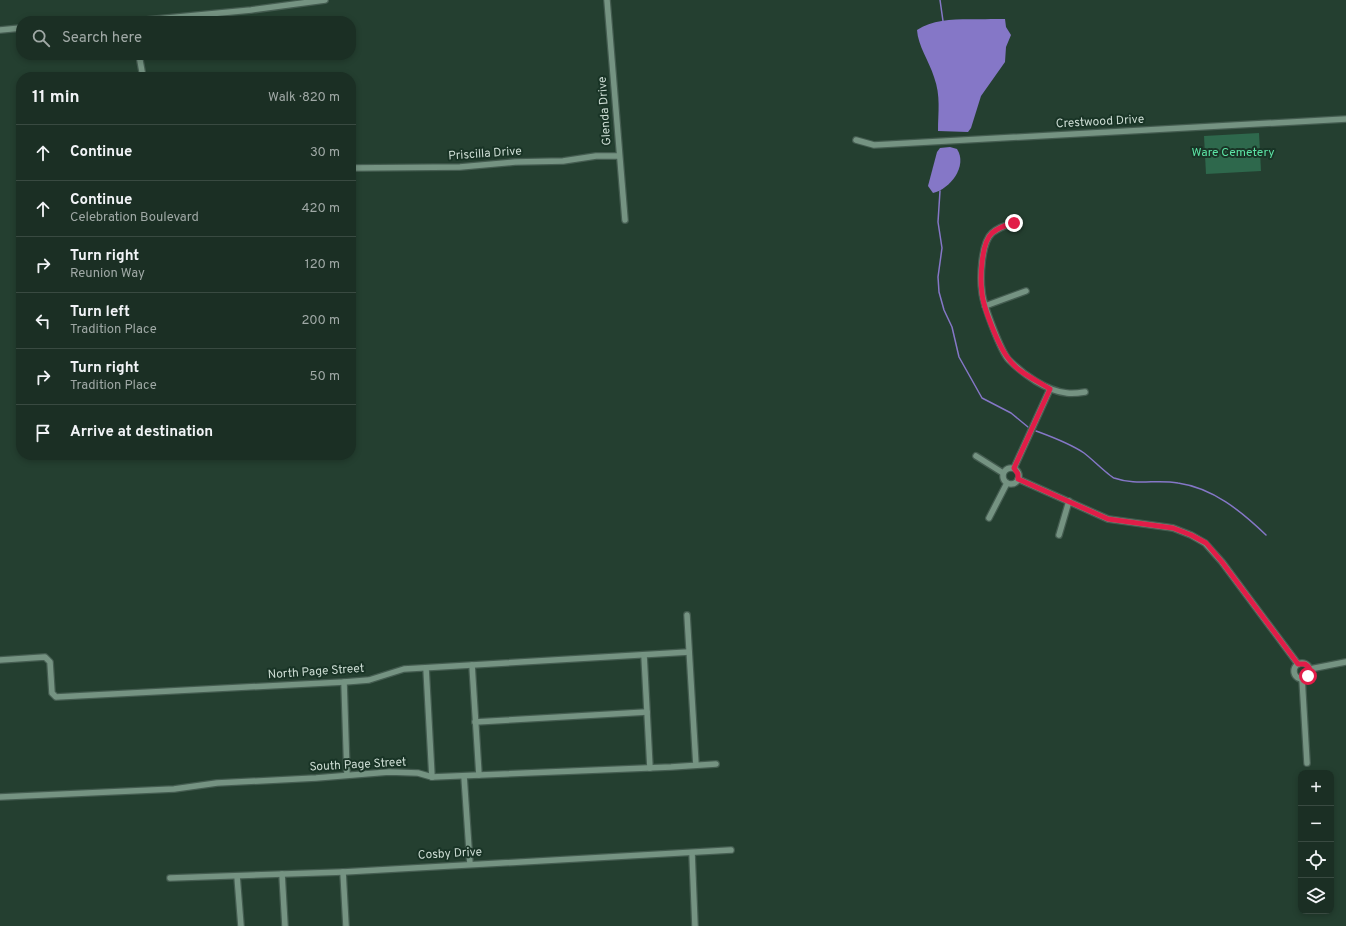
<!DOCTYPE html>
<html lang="en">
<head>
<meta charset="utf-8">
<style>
  :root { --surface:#1b2f24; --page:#283b31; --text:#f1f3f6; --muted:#a0a9a6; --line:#394a41 }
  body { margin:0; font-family:Overpass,sans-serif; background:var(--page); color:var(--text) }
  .controls { position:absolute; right:12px; bottom:12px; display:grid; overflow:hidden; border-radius:8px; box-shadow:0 2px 6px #0003 }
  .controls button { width:36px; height:36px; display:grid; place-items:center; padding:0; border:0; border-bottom:1px solid var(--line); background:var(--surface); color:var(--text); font:20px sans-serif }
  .stop { position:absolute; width:12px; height:12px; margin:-9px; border:3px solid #e11d48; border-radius:50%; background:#fff }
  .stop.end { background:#e11d48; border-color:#fff; box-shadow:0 1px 4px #0008 }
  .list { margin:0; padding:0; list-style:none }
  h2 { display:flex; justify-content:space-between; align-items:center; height:52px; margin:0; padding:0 16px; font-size:17px }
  h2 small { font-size:13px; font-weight:400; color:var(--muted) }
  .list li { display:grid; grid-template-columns:26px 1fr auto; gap:12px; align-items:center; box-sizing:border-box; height:56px; padding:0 16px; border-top:1px solid var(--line) }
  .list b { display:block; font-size:15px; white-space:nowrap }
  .list p { margin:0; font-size:13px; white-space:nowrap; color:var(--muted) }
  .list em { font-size:13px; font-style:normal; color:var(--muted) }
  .icon { flex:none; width:22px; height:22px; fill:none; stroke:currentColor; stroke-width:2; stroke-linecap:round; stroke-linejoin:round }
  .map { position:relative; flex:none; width:1346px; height:926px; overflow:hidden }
  .search { position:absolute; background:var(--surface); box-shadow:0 2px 6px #0003; left:16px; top:16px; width:340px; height:44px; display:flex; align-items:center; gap:10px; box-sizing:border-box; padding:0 14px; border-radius:16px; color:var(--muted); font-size:15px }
  .panel { position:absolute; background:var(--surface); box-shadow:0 2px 6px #0003; left:16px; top:72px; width:340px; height:388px; border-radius:16px }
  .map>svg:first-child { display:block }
  .green { fill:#2e684c }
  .water { fill:#8577c7 }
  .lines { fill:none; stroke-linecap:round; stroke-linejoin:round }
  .stream { stroke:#8577c7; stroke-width:1.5 }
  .minor-casing { stroke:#445c50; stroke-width:8 }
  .minor { stroke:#759382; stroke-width:5.5 }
  .route { stroke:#e11d48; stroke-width:5 }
  .labels { text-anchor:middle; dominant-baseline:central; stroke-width:4; stroke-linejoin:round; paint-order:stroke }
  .street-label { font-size:12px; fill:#ccdcd3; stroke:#193426 }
  .park-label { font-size:12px; fill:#5ce3a4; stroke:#193426 }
</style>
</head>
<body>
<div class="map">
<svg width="1346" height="926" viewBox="0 0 1346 926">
  <rect width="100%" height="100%" fill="#243f30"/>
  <polygon class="green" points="1259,133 1261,171 1206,174 1204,136"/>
  <g class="water">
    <path d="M991,19H1005L1006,27L1011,35L1006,47L1005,62L981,96L971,128L968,132L938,131C938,112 941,96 934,77C929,61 918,46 917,30C937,16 967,20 991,19Z"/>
    <path d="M950,147L957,149C968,166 950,189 933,193L928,186L937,152L940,148Z"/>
  </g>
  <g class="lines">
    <g class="stream">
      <polyline points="940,0 943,21"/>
      <polyline points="940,191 938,222 942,248 938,277 939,292 944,310 952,327 959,357 982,398 1011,413 1028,427"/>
      <path d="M1036,431C1052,437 1069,443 1084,453C1091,458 1109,476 1114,478C1137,486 1156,479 1178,483C1213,488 1241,511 1266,535"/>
    </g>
    <defs>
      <g id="minor">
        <polyline points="607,0 625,220"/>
        <polyline points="136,21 251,10 325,0"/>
        <polyline points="0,30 21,28"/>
        <polyline points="139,55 143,77"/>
        <polyline points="856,140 874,145 1346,119"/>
        <polyline points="351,168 460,167 515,162 563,161 596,156 619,156"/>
        <path d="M1014,223C1006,225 998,228 992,233C981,243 980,278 982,292C983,304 1001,352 1009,360C1023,374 1046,391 1067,393C1073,394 1079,393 1085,392"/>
        <polyline points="985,306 1026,291"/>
        <polyline points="976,456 1003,473"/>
        <circle cx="1011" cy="476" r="8"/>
        <polyline points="1014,468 1050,389"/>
        <polyline points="1018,479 1108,519 1173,528 1191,535 1205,543 1222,562 1298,664"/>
        <polyline points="989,518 1007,483"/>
        <polyline points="1059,535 1069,501"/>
        <polyline points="687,615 696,765"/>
        <polyline points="644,655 650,768"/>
        <polyline points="0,660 45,657 50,662 52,693 56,697 344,682 369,680 404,669 689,652"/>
        <circle cx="1302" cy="671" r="8"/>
        <polyline points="472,665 479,775"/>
        <polyline points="426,668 432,777"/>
        <polyline points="1310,669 1346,662"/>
        <polyline points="1302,678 1307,763"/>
        <polyline points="344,682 347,774"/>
        <polyline points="475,722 647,712"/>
        <polyline points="464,776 470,864"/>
        <polyline points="0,797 174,789 217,783 316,778 389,772 418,773 432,777 671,767 716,764"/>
        <polyline points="692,853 695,926"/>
        <polyline points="343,872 346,926"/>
        <polyline points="282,874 285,926"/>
        <polyline points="237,876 241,926"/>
        <polyline points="170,878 343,872 731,850"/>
      </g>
    </defs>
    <use href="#minor" class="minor-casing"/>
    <use href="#minor" class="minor"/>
  </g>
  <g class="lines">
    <path class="route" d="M1014,223C1006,225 998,228 992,233C981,243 980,279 982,293C983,307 999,347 1008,358C1017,372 1036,380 1050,389L1014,468L1018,474V479L1108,519L1173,528L1191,535L1206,543L1222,562L1298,664H1305C1310,667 1311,671 1308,676"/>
  </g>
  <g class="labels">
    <g class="street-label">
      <text transform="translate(605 111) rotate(-94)">Glenda Drive</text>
      <text transform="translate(1100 122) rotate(-3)">Crestwood Drive</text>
      <text transform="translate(485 154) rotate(-4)">Priscilla Drive</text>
      <text transform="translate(316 672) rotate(-4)">North Page Street</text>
      <text transform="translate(358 765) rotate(-3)">South Page Street</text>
      <text transform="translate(450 854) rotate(-3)">Cosby Drive</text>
    </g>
    <g class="park-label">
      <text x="1233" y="153">Ware Cemetery</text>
    </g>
  </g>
</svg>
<div class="controls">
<button>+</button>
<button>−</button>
<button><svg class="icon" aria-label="locate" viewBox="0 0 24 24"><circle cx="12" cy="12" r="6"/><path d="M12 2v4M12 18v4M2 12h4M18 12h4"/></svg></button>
<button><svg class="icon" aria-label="layers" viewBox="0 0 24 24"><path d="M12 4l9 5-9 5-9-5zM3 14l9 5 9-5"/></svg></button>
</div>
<div class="stop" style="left:1308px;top:676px"></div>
<div class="stop end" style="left:1014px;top:223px"></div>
<div class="search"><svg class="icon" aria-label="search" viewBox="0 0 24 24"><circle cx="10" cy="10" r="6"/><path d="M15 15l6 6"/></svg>Search here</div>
<section class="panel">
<h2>11 min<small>Walk · 820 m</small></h2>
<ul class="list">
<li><svg class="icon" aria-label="ahead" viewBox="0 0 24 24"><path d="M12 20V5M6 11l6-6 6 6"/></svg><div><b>Continue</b></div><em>30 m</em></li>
<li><svg class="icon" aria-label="ahead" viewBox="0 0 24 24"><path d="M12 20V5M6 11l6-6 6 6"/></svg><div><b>Continue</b><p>Celebration Boulevard</p></div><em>420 m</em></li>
<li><svg class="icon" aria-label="right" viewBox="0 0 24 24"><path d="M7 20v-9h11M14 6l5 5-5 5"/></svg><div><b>Turn right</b><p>Reunion Way</p></div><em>120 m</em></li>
<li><svg class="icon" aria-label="left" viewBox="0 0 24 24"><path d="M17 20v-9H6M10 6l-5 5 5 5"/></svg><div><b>Turn left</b><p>Tradition Place</p></div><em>200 m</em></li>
<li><svg class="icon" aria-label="right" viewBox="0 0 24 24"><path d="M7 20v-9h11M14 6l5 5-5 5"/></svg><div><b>Turn right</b><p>Tradition Place</p></div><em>50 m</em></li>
<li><svg class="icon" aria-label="arrive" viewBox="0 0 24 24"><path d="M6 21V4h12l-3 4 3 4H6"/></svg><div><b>Arrive at destination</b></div></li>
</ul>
</section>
</div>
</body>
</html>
